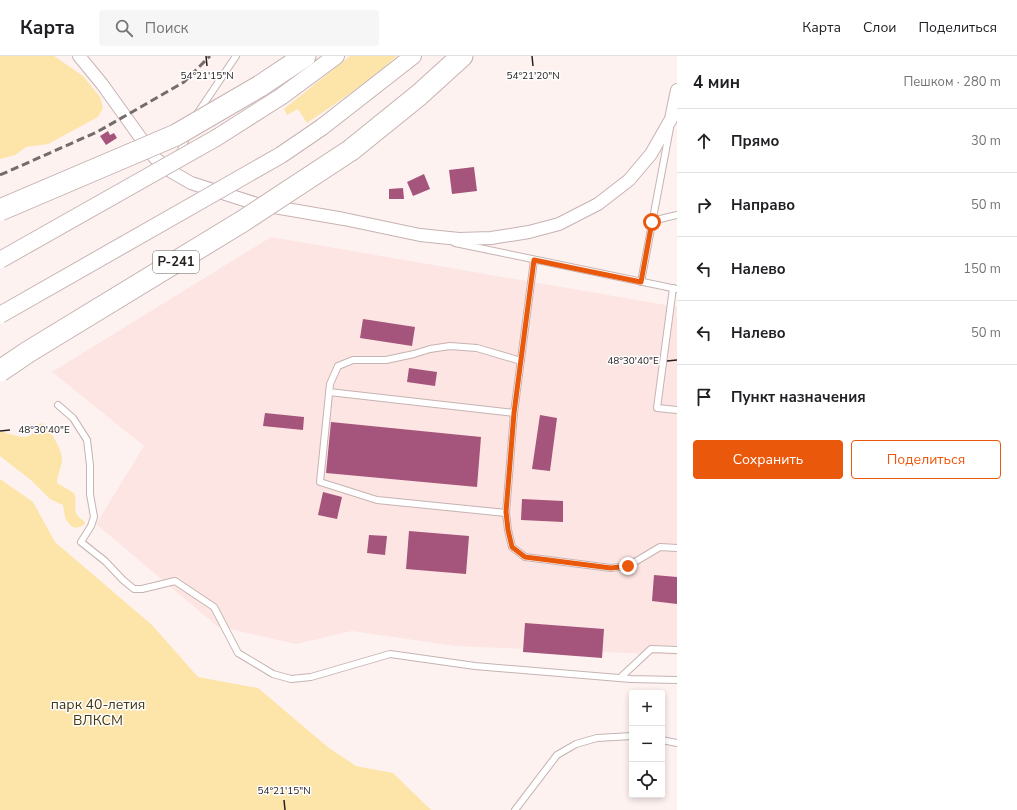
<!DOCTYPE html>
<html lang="ru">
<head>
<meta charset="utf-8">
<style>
  :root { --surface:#fff; --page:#f6f6f6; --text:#202124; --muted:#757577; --line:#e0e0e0; --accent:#ea580c }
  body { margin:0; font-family:"Nunito Sans",sans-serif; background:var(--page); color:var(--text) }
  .controls { position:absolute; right:12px; bottom:12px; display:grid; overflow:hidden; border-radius:4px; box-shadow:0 2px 6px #0003 }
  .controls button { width:36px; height:36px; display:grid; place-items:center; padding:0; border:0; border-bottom:1px solid var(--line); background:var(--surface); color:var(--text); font:20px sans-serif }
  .stop { position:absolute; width:12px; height:12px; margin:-9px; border:3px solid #ea580c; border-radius:50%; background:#fff }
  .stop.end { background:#ea580c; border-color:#fff; box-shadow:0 1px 4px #0008 }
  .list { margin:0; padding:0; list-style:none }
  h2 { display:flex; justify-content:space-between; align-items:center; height:52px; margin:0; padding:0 16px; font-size:17px }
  h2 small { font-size:13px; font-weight:400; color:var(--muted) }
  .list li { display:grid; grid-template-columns:26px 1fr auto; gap:12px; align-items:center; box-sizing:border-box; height:64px; padding:0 16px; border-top:1px solid var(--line) }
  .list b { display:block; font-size:15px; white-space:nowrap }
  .list em { font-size:13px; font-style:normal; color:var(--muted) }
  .actions { display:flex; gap:8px; padding:12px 16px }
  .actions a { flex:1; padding:9px 0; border:1px solid var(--accent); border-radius:4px; text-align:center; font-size:14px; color:var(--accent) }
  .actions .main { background:var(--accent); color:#fff }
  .icon { flex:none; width:22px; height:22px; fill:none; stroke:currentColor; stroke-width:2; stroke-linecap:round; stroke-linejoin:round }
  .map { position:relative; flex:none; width:677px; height:754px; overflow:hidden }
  header { display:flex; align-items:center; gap:24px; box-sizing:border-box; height:56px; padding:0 20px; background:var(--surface); border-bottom:1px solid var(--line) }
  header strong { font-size:19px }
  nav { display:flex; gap:22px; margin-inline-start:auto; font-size:14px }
  .search { width:280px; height:36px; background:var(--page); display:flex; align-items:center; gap:10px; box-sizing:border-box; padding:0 14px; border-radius:4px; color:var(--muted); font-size:15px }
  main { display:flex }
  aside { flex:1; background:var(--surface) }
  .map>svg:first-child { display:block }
  .built { fill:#fce5e3 }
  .green { fill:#fde4a8 }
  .building { fill:#a5547b }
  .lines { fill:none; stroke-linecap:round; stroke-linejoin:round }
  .lane-casing { stroke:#c6b3b2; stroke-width:8 }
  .street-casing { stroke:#c6b3b2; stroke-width:14 }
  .secondary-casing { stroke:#c6b3b2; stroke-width:18 }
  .highway-casing { stroke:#c6b3b2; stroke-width:23 }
  .lane { stroke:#fff; stroke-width:6 }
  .street { stroke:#fff; stroke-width:12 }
  .secondary { stroke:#fff; stroke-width:16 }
  .highway { stroke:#fff; stroke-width:21 }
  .rail { stroke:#746c6b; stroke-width:3; stroke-dasharray:8 4; stroke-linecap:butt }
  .secondary-bridge-casing { stroke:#c6b3b2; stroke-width:18; stroke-linecap:butt }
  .highway-bridge-casing { stroke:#c6b3b2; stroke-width:23; stroke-linecap:butt }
  .secondary-bridge { stroke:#fff; stroke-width:16 }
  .highway-bridge { stroke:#fff; stroke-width:21 }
  .route { stroke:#ea580c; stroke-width:5 }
  .ticks { fill:none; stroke:#272020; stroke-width:1.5 }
  .labels { text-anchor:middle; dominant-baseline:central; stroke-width:3; stroke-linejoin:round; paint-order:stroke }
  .shield { fill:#fff; stroke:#686363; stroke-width:1 }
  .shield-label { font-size:13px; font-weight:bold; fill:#272020 }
  .park-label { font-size:14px; fill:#44360f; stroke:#fff }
  .ticks-label { font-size:10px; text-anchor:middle; fill:#272020; stroke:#fff; stroke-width:3; stroke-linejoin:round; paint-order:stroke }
</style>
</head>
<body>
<header>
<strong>Карта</strong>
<div class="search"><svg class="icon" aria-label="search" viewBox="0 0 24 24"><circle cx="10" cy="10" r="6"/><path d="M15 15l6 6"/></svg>Поиск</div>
<nav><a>Карта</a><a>Слои</a><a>Поделиться</a></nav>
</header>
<main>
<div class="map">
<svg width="677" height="754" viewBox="0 0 677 754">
  <rect width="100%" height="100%" fill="#fef2f1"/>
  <polygon class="built" points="271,181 677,251 677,599 455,590 352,575 296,588 217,570 96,468 144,390 52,316"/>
  <g class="green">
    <polygon points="0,0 54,0 83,20 100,41 103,52 98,61 48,88 26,91 15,99 0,103"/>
    <path d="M350,0H397C369,25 338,46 307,67L298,53L287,59L284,53Z"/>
    <path d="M43,367C49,372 62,394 62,402C62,411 57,419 57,427L74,437C79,450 69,455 84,465L85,468L82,470L75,472C64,466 65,460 63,449L50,443L32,425L0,400V375C8,377 25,385 32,378C34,375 36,372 37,369Z"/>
    <polygon points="0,423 33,446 55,486 152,569 198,621 258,632 329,692 356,710 393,717 431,754 0,754"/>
  </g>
  <g class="building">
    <polygon points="108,75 110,79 114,77 117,82 106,89 100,80"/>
    <polygon points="474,111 477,135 452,138 449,114"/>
    <polygon points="424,118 430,133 413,140 407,126"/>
    <polygon points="403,132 404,143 389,143 389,133"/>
    <polygon points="363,263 415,271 412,290 360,282"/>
    <polygon points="409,312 437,316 435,330 407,326"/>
    <polygon points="265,357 304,361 303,374 263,370"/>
    <polygon points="540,359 557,362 550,415 532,413"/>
    <polygon points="331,366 481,381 477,431 326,417"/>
    <polygon points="323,436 342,441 337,463 318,459"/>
    <polygon points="522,443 563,445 563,466 521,464"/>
    <polygon points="409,475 469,480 466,518 406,513"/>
    <polygon points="369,479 387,480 385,499 367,497"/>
    <polygon points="654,519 677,521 677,548 652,545"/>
    <polygon points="525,567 604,573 602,602 523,596"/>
  </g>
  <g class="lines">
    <defs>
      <g id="lane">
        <polyline points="195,61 236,0"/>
        <polyline points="179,99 187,80"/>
        <polyline points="652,165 677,159"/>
        <polyline points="455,187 677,233"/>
        <polyline points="641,226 670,72"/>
        <polyline points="673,232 657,352 677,354"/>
        <polyline points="521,305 477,292 450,290 430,293 414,298 386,304 353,304 338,310 330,328 320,426 377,444 506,457 514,357 534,204"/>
        <polyline points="329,336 514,357"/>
        <polyline points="58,349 73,362 87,384 90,409 90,438 94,461 91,470 81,486 105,505 123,524 134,533 142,533 175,525 214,551 238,597 273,618 291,623 311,621 390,598 475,610 631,623 677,624"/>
        <polyline points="506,457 508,474 512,491 525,501 611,512 628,510 660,491 677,492"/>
        <polyline points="620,622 651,593 677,594"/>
        <polyline points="662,684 677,687"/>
        <polyline points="515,754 557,699 576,688 597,682 632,680"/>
      </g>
      <polyline id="street" points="79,0 102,28 155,102 172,116 191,127 257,148 344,163 420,179 459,183 491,182 529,176 559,168 598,148 629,124 651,98 671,63 677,34"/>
      <g id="secondary">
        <polyline points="282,40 336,0"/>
        <polyline points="322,71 413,0"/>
      </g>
      <g id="highway">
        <polyline points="260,30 305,0"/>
        <polyline points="351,94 419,39 462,0"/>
      </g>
    </defs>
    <use href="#lane" class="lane-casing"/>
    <use href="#street" class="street-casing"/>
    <use href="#secondary" class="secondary-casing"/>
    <use href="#highway" class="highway-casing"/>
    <use href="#lane" class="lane"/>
    <use href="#street" class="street"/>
    <use href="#secondary" class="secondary"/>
    <use href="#highway" class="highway"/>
    <polyline class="rail" points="0,119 97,76 125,60 184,26 210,0"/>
    <defs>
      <g id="secondary-bridge">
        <polyline points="0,204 216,82 282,40"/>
        <polyline points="0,259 281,99 322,71"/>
      </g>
      <g id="highway-bridge">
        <polyline points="0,154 176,79 260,30"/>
        <polyline points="0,315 28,296 243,165 351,94"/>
      </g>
    </defs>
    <use href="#secondary-bridge" class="secondary-bridge-casing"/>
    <use href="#highway-bridge" class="highway-bridge-casing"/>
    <use href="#secondary-bridge" class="secondary-bridge"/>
    <use href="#highway-bridge" class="highway-bridge"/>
  </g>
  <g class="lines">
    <polyline class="route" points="628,510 611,512 525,501 512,491 508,474 506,456 514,357 534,204 641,226 652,166"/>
  </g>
  <path class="ticks" d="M206,0L207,10M532,0L533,10M667,305L677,304M0,375L10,374M284,744L285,754"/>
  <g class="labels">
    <rect class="shield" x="153" y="195" width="46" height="22" rx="3"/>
    <g class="shield-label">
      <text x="176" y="206">Р-241</text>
    </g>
    <g class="park-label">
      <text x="98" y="648">парк 40-летия<tspan x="98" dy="16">ВЛКСМ</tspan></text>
    </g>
  </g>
  <g class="ticks-label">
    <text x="207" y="23">54°21'15"N</text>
    <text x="533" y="23">54°21'20"N</text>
    <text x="633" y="308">48°30'40"E</text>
    <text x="44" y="377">48°30'40"E</text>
    <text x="284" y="738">54°21'15"N</text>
  </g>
</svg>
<div class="controls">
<button>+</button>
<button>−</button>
<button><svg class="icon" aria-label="locate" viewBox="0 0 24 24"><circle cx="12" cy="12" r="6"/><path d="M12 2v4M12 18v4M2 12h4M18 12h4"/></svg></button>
</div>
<div class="stop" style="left:652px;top:166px"></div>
<div class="stop end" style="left:628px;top:510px"></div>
</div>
<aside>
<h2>4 мин<small>Пешком · 280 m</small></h2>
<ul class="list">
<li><svg class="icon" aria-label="ahead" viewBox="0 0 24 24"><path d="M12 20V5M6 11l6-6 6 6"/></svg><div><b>Прямо</b></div><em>30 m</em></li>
<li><svg class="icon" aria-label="right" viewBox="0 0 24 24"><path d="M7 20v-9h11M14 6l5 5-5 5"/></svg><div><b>Направо</b></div><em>50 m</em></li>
<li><svg class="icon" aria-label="left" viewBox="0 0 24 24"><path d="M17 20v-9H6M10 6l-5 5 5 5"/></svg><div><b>Налево</b></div><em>150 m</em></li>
<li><svg class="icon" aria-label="left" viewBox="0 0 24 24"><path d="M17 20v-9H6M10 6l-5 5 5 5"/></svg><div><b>Налево</b></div><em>50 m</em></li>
<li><svg class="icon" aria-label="arrive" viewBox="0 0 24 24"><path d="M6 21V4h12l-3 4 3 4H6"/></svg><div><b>Пункт назначения</b></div></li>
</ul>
<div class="actions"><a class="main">Сохранить</a><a>Поделиться</a></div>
</aside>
</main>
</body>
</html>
